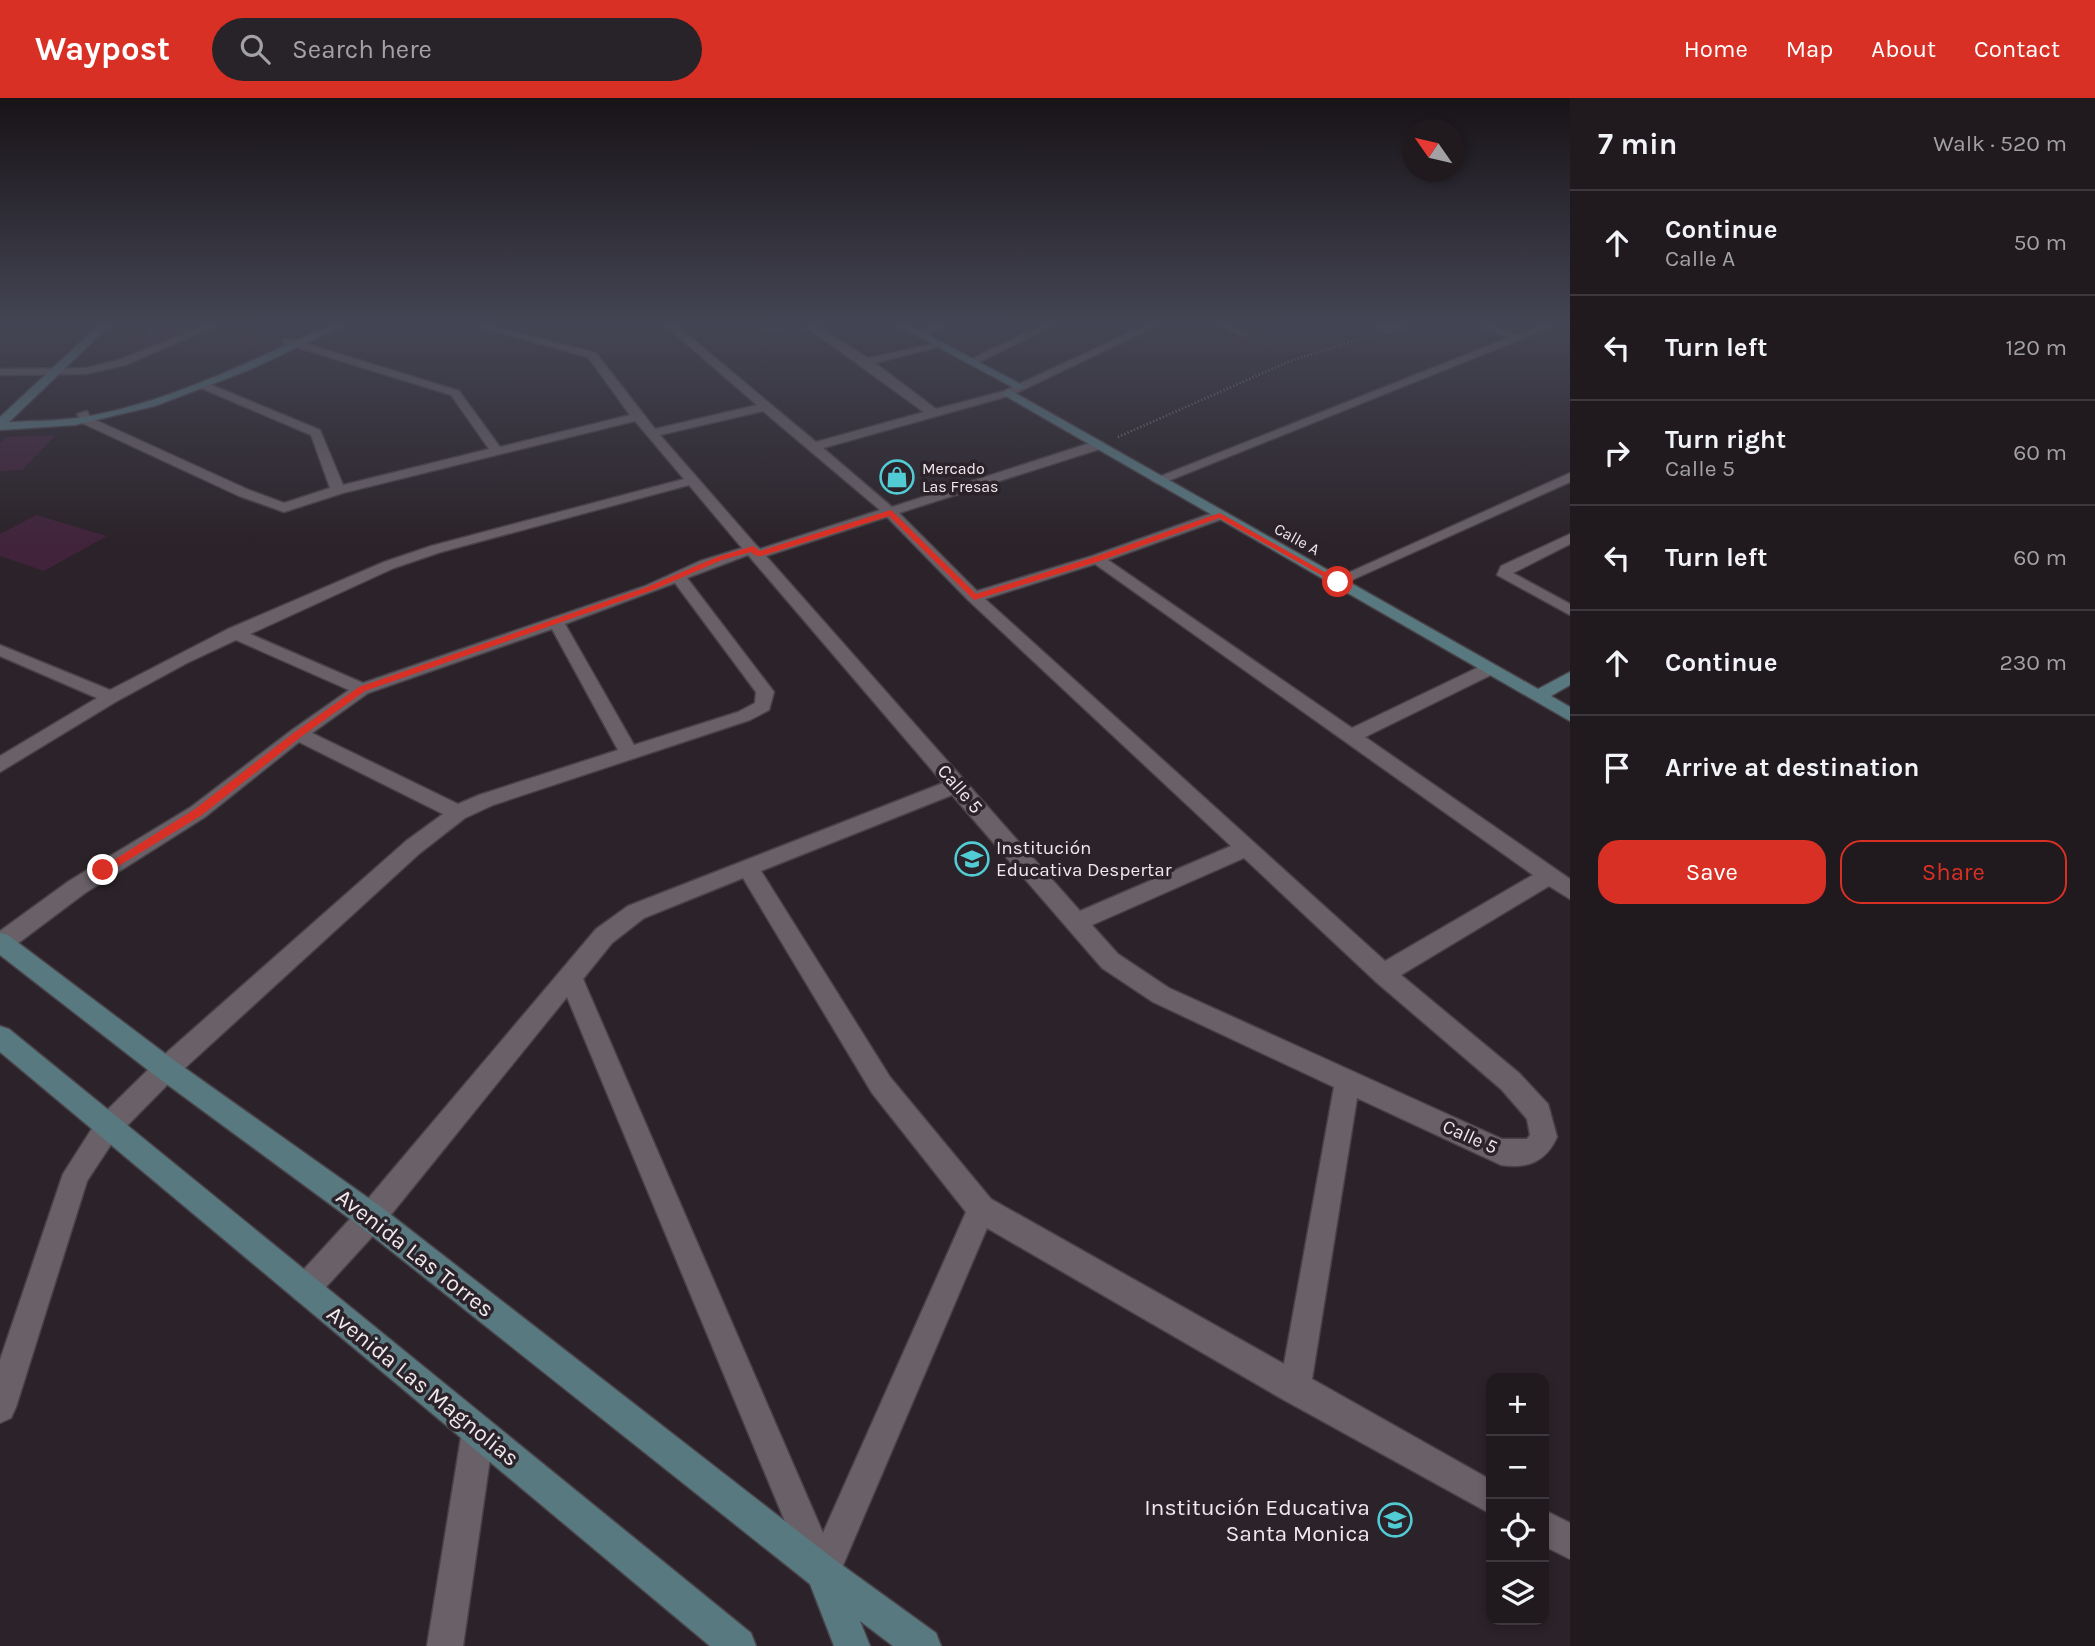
<!DOCTYPE html>
<html lang="en">
<head>
<meta charset="utf-8">
<style>
  :root { --surface:#201a1f; --page:#282328; --text:#f1f3f6; --muted:#a2a1a4; --line:#3d383d; --accent:#d93025 }
  body { margin:0; font-family:Karla,sans-serif; background:var(--page); color:var(--text) }
  .controls { position:absolute; right:21px; bottom:21px; display:grid; overflow:hidden; border-radius:14px; box-shadow:0 4px 10px #0003 }
  .controls button { width:63px; height:63px; display:grid; place-items:center; padding:0; border:0; border-bottom:2px solid var(--line); background:var(--surface); color:var(--text); font:35px sans-serif }
  .compass { position:absolute; left:1402px; top:21px; width:63px; height:63px; border-radius:50%; background:var(--surface); box-shadow:0 4px 10px #0003; rotate:304deg }
  .stop { position:absolute; width:21px; height:21px; margin:-16px; border:5px solid #d93025; border-radius:50%; background:#fff }
  .stop.end { background:#d93025; border-color:#fff; box-shadow:0 2px 7px #0008 }
  .list { margin:0; padding:0; list-style:none }
  h2 { display:flex; justify-content:space-between; align-items:center; height:91px; margin:0; padding:0 28px; font-size:30px }
  h2 small { font-size:23px; font-weight:400; color:var(--muted) }
  .list li { display:grid; grid-template-columns:46px 1fr auto; gap:21px; align-items:center; box-sizing:border-box; height:105px; padding:0 28px; border-top:2px solid var(--line) }
  .list b { display:block; font-size:26px; white-space:nowrap }
  .list p { margin:0; font-size:23px; white-space:nowrap; color:var(--muted) }
  .list em { font-size:23px; font-style:normal; color:var(--muted) }
  .actions { display:flex; gap:14px; padding:21px 28px }
  .actions a { flex:1; padding:16px 0; border:2px solid var(--accent); border-radius:21px; text-align:center; font-size:24px; color:var(--accent) }
  .actions .main { background:var(--accent); color:#fff }
  .icon { flex:none; width:38px; height:38px; fill:none; stroke:currentColor; stroke-width:2; stroke-linecap:round; stroke-linejoin:round }
  .map { position:relative; flex:none; width:1570px; height:1548px; overflow:hidden }
  header { display:flex; align-items:center; gap:42px; box-sizing:border-box; height:98px; padding:0 35px; background:var(--accent); color:#fff }
  header strong { font-size:33px }
  nav { display:flex; gap:38px; margin-inline-start:auto; font-size:24px }
  .search { width:490px; height:63px; background:var(--page); display:flex; align-items:center; gap:18px; box-sizing:border-box; padding:0 24px; border-radius:38px; color:var(--muted); font-size:26px }
  main { display:flex }
  aside { flex:1; background:var(--surface) }
  .map>svg:first-child { display:block }
  .green { fill:#41243b }
  .lines { fill:none; stroke-linecap:round; stroke-linejoin:round }
  .street-casing { stroke:#484147; stroke-width:3 }
  .secondary-casing { stroke:#484147; stroke-width:3 }
  .path { stroke:#888186; stroke-width:2.5; stroke-dasharray:1 2.5; stroke-linecap:butt }
  .street { fill:#6a6168; fill-rule:evenodd }
  .secondary { fill:#597980; fill-rule:evenodd }
  .route { fill:#d93025 }
  .labels { text-anchor:middle; dominant-baseline:central; stroke-width:7; stroke-linejoin:round; paint-order:stroke }
  .far-poi-label { font-size:16px; fill:#efe9ed; stroke:#2b2329; text-anchor:start }
  .far-street-label { font-size:16px; fill:#efe9ed; stroke:#2b2329 }
  .street-label { font-size:19px; fill:#efe9ed; stroke:#2b2329 }
  .poi-label { font-size:19px; fill:#efe9ed; stroke:#2b2329; text-anchor:start }
  .near-street-label { font-size:23px; fill:#efe9ed; stroke:#2b2329 }
  .near-poi-label { font-size:23px; fill:#efe9ed; stroke:#2b2329; text-anchor:end }
</style>
</head>
<body>
<header>
<strong>Waypost</strong>
<div class="search"><svg class="icon" aria-label="search" viewBox="0 0 24 24"><circle cx="10" cy="10" r="6"/><path d="M15 15l6 6"/></svg>Search here</div>
<nav><a>Home</a><a>Map</a><a>About</a><a>Contact</a></nav>
</header>
<main>
<div class="map">
<svg width="1570" height="1548" viewBox="0 0 1570 1548">
  <rect width="100%" height="100%" fill="#2b2329"/>
  <g class="green">
    <polygon points="157,228 208,228 126,262"/>
    <polygon points="56,337 22,372 0,373 0,345 7,339"/>
    <polygon points="36,417 107,438 44,473 0,458 0,436"/>
  </g>
  <g class="lines">
    <defs>
      <g id="street">
        <polygon points="203,228 216,228 125,267 86,276 0,277 0,271 86,270 118,262"/>
        <path d="M475,228H491L596,255L655,331L757,307L666,228H677L816,344L924,314L805,228H817L868,260L942,244V248L875,265L936,311L1004,293L1144,228H1157L1012,297L823,350L892,409L1093,344H1103V350L899,415L977,493L1092,458L1215,414H1225V420L1108,462L1352,630L1483,567H1495L1498,571L1495,575L1365,639L1570,781V801L1549,788L1401,877L1519,975L1548,1006L1557,1039C1546,1064 1527,1071 1501,1067L1357,1000L1312,1281L1491,1382V1416L1284,1302L987,1130L835,1486L823,1491L811,1486L567,899L381,1129L315,1201L305,1206L295,1201L290,1191L295,1181L361,1109L596,831L628,808L943,685L748,457L687,480L774,594L769,612L750,622L493,707L465,720L420,755L175,979L116,1039L87,1083L16,1309L11,1320L0,1325V1262L63,1076L98,1021L157,963L406,743L443,716L299,644L205,719L85,795L9,852L0,854V833L69,783L191,709L292,632L349,592L236,542L187,565L117,603L0,674V658L97,600L0,558V547L110,592L228,531L384,464L431,448L684,381L635,323L343,395L284,414L239,398L82,325L77,316L87,313L91,320L249,392L284,405L330,390L311,337L201,290V286H209L320,332L343,387L489,351L451,297L283,245V241H291L459,293L500,349L630,317L588,259ZM763,313L880,412L760,451L756,447L660,337ZM689,387L742,450L700,463L645,488L363,585L250,536L394,470L441,454ZM887,419L968,502L1231,748L1080,813L766,458ZM1095,466L1533,777L1385,863L985,501ZM675,485L756,594L755,605L738,614L634,647L565,526ZM552,531L618,652L479,697L458,706L312,635L368,595ZM952,697L1102,870L1153,904L1334,989L1284,1266L991,1101L890,979L761,773ZM1244,760L1375,883L1501,991L1527,1021L1530,1037L1527,1041H1502L1169,890L1118,856L1092,827ZM743,780L872,995L966,1114L823,1435L583,881L612,845L644,820Z"/>
        <polygon points="931,228 944,228 924,238 915,236"/>
        <polygon points="1040,228 1053,228 975,266 965,264"/>
        <polygon points="1219,228 1232,228 1250,236 1241,238"/>
        <polygon points="1372,228 1406,228 1387,235"/>
        <polygon points="1482,228 1495,228 1517,237 1541,228 1554,228 1163,385 1158,386 1151,382 1508,240"/>
        <polygon points="1570,375 1570,384 1343,486 1338,488 1330,483"/>
        <polygon points="1570,436 1570,446 1513,475 1570,506 1570,517 1497,477 1501,468"/>
        <polygon points="478,1317 489,1322 494,1333 463,1548 427,1548 462,1333 467,1322"/>
        <polygon points="1544,1412 1570,1425 1570,1461 1544,1448"/>
      </g>
      <g id="secondary">
        <path d="M98,228H109L9,324C34,323 59,323 84,319C170,304 250,263 329,228H342L249,272L155,308L75,327L0,332V319Z"/>
        <polygon points="899,228 911,228 1026,289 1016,291"/>
        <polygon points="1008,291 1538,591 1570,574 1570,587 1551,598 1570,609 1570,623 1004,297 1002,295"/>
        <polygon points="0,835 8,837 175,963 381,1109 835,1462 936,1535 941,1548 893,1548 860,1523 870,1548 834,1548 810,1486 361,1129 157,979 0,857"/>
        <polygon points="0,928 9,931 751,1535 756,1548 710,1548 0,954"/>
      </g>
    </defs>
    <use href="#street" class="street-casing"/>
    <use href="#secondary" class="secondary-casing"/>
    <g class="path">
      <polyline points="757,228 797,237"/>
      <polyline points="148,236 156,228"/>
      <polyline points="1118,339 1290,263 1370,238"/>
    </g>
    <use href="#street" class="street"/>
    <use href="#secondary" class="secondary"/>
  </g>
  <linearGradient id="sky" x2="0" y2="1"><stop stop-color="#181317"/><stop offset="0.51" stop-color="#444554"/><stop offset="1" stop-color="#444554" stop-opacity="0"/></linearGradient>
  <rect width="1570" height="444" fill="url(#sky)"/>
  <polygon class="route" points="891,412 976,496 1094,459 1220,415 1342,484 1335,485 1219,420 1100,463 974,502 889,418 761,458 756,458 751,454 722,462 653,492 365,593 302,638 202,717 107,775 99,775 98,772 195,711 295,634 359,589 647,489 717,459 753,448 760,453"/>
  <defs>
    <symbol id="shop-ring" viewBox="-11 -11 22 22"><circle r="9.5" fill="#2b2329" stroke="#51ccd4" stroke-width="1.5"/><path d="M-5-2.5h2.3a2.7 3.5 0 0 1 5.4 0H5L5.5 6h-11ZM-1.5-2.5h3a1.5 2.3 0 0 0-3 0Z" fill="#51ccd4"/></symbol>
    <symbol id="school-ring" viewBox="-11 -11 22 22"><circle r="9.5" fill="#2b2329" stroke="#51ccd4" stroke-width="1.5"/><path d="M0-5L7-2L0 1L-7-2ZM-4 1L0 2.5L4 1V4Q0 6-4 4Z" fill="#51ccd4"/></symbol>
  </defs>
  <g fill-rule="evenodd">
    <use href="#shop-ring" x="878" y="360" width="38" height="38"/>
    <use href="#school-ring" x="953" y="742" width="38" height="38"/>
    <use href="#school-ring" x="1376" y="1403" width="38" height="38"/>
  </g>
  <g class="labels">
    <g class="far-poi-label">
      <text x="922" y="370">Mercado<tspan x="922" dy="18">Las Fresas</tspan></text>
    </g>
    <g class="far-street-label">
      <text transform="translate(1297 441) rotate(29)">Calle A</text>
    </g>
    <g class="street-label">
      <text transform="translate(960 691) rotate(49)">Calle 5</text>
      <text transform="translate(1470 1039) rotate(24)">Calle 5</text>
    </g>
    <g class="poi-label">
      <text x="996" y="750">Institución<tspan x="996" dy="22">Educativa Despertar</tspan></text>
    </g>
    <g class="near-street-label">
      <text transform="translate(415 1155) rotate(38)">Avenida Las Torres</text>
      <text transform="translate(423 1288) rotate(39)">Avenida Las Magnolias</text>
    </g>
    <g class="near-poi-label">
      <text x="1370" y="1409">Institución Educativa<tspan x="1370" dy="26">Santa Monica</tspan></text>
    </g>
  </g>
</svg>
<div class="controls">
<button>+</button>
<button>−</button>
<button><svg class="icon" aria-label="locate" viewBox="0 0 24 24"><circle cx="12" cy="12" r="6"/><path d="M12 2v4M12 18v4M2 12h4M18 12h4"/></svg></button>
<button><svg class="icon" aria-label="layers" viewBox="0 0 24 24"><path d="M12 4l9 5-9 5-9-5zM3 14l9 5 9-5"/></svg></button>
</div>
<svg class="compass" viewBox="-18 -18 36 36"><path d="M0-13l5 13h-10z" fill="#e53935"/><path d="M0 13l5-13h-10z" fill="#a2a1a4"/></svg>
<div class="stop" style="left:1338px;top:484px"></div>
<div class="stop end" style="left:103px;top:772px"></div>
</div>
<aside>
<h2>7 min<small>Walk · 520 m</small></h2>
<ul class="list">
<li><svg class="icon" aria-label="ahead" viewBox="0 0 24 24"><path d="M12 20V5M6 11l6-6 6 6"/></svg><div><b>Continue</b><p>Calle A</p></div><em>50 m</em></li>
<li><svg class="icon" aria-label="left" viewBox="0 0 24 24"><path d="M17 20v-9H6M10 6l-5 5 5 5"/></svg><div><b>Turn left</b></div><em>120 m</em></li>
<li><svg class="icon" aria-label="right" viewBox="0 0 24 24"><path d="M7 20v-9h11M14 6l5 5-5 5"/></svg><div><b>Turn right</b><p>Calle 5</p></div><em>60 m</em></li>
<li><svg class="icon" aria-label="left" viewBox="0 0 24 24"><path d="M17 20v-9H6M10 6l-5 5 5 5"/></svg><div><b>Turn left</b></div><em>60 m</em></li>
<li><svg class="icon" aria-label="ahead" viewBox="0 0 24 24"><path d="M12 20V5M6 11l6-6 6 6"/></svg><div><b>Continue</b></div><em>230 m</em></li>
<li><svg class="icon" aria-label="arrive" viewBox="0 0 24 24"><path d="M6 21V4h12l-3 4 3 4H6"/></svg><div><b>Arrive at destination</b></div></li>
</ul>
<div class="actions"><a class="main">Save</a><a>Share</a></div>
</aside>
</main>
</body>
</html>
